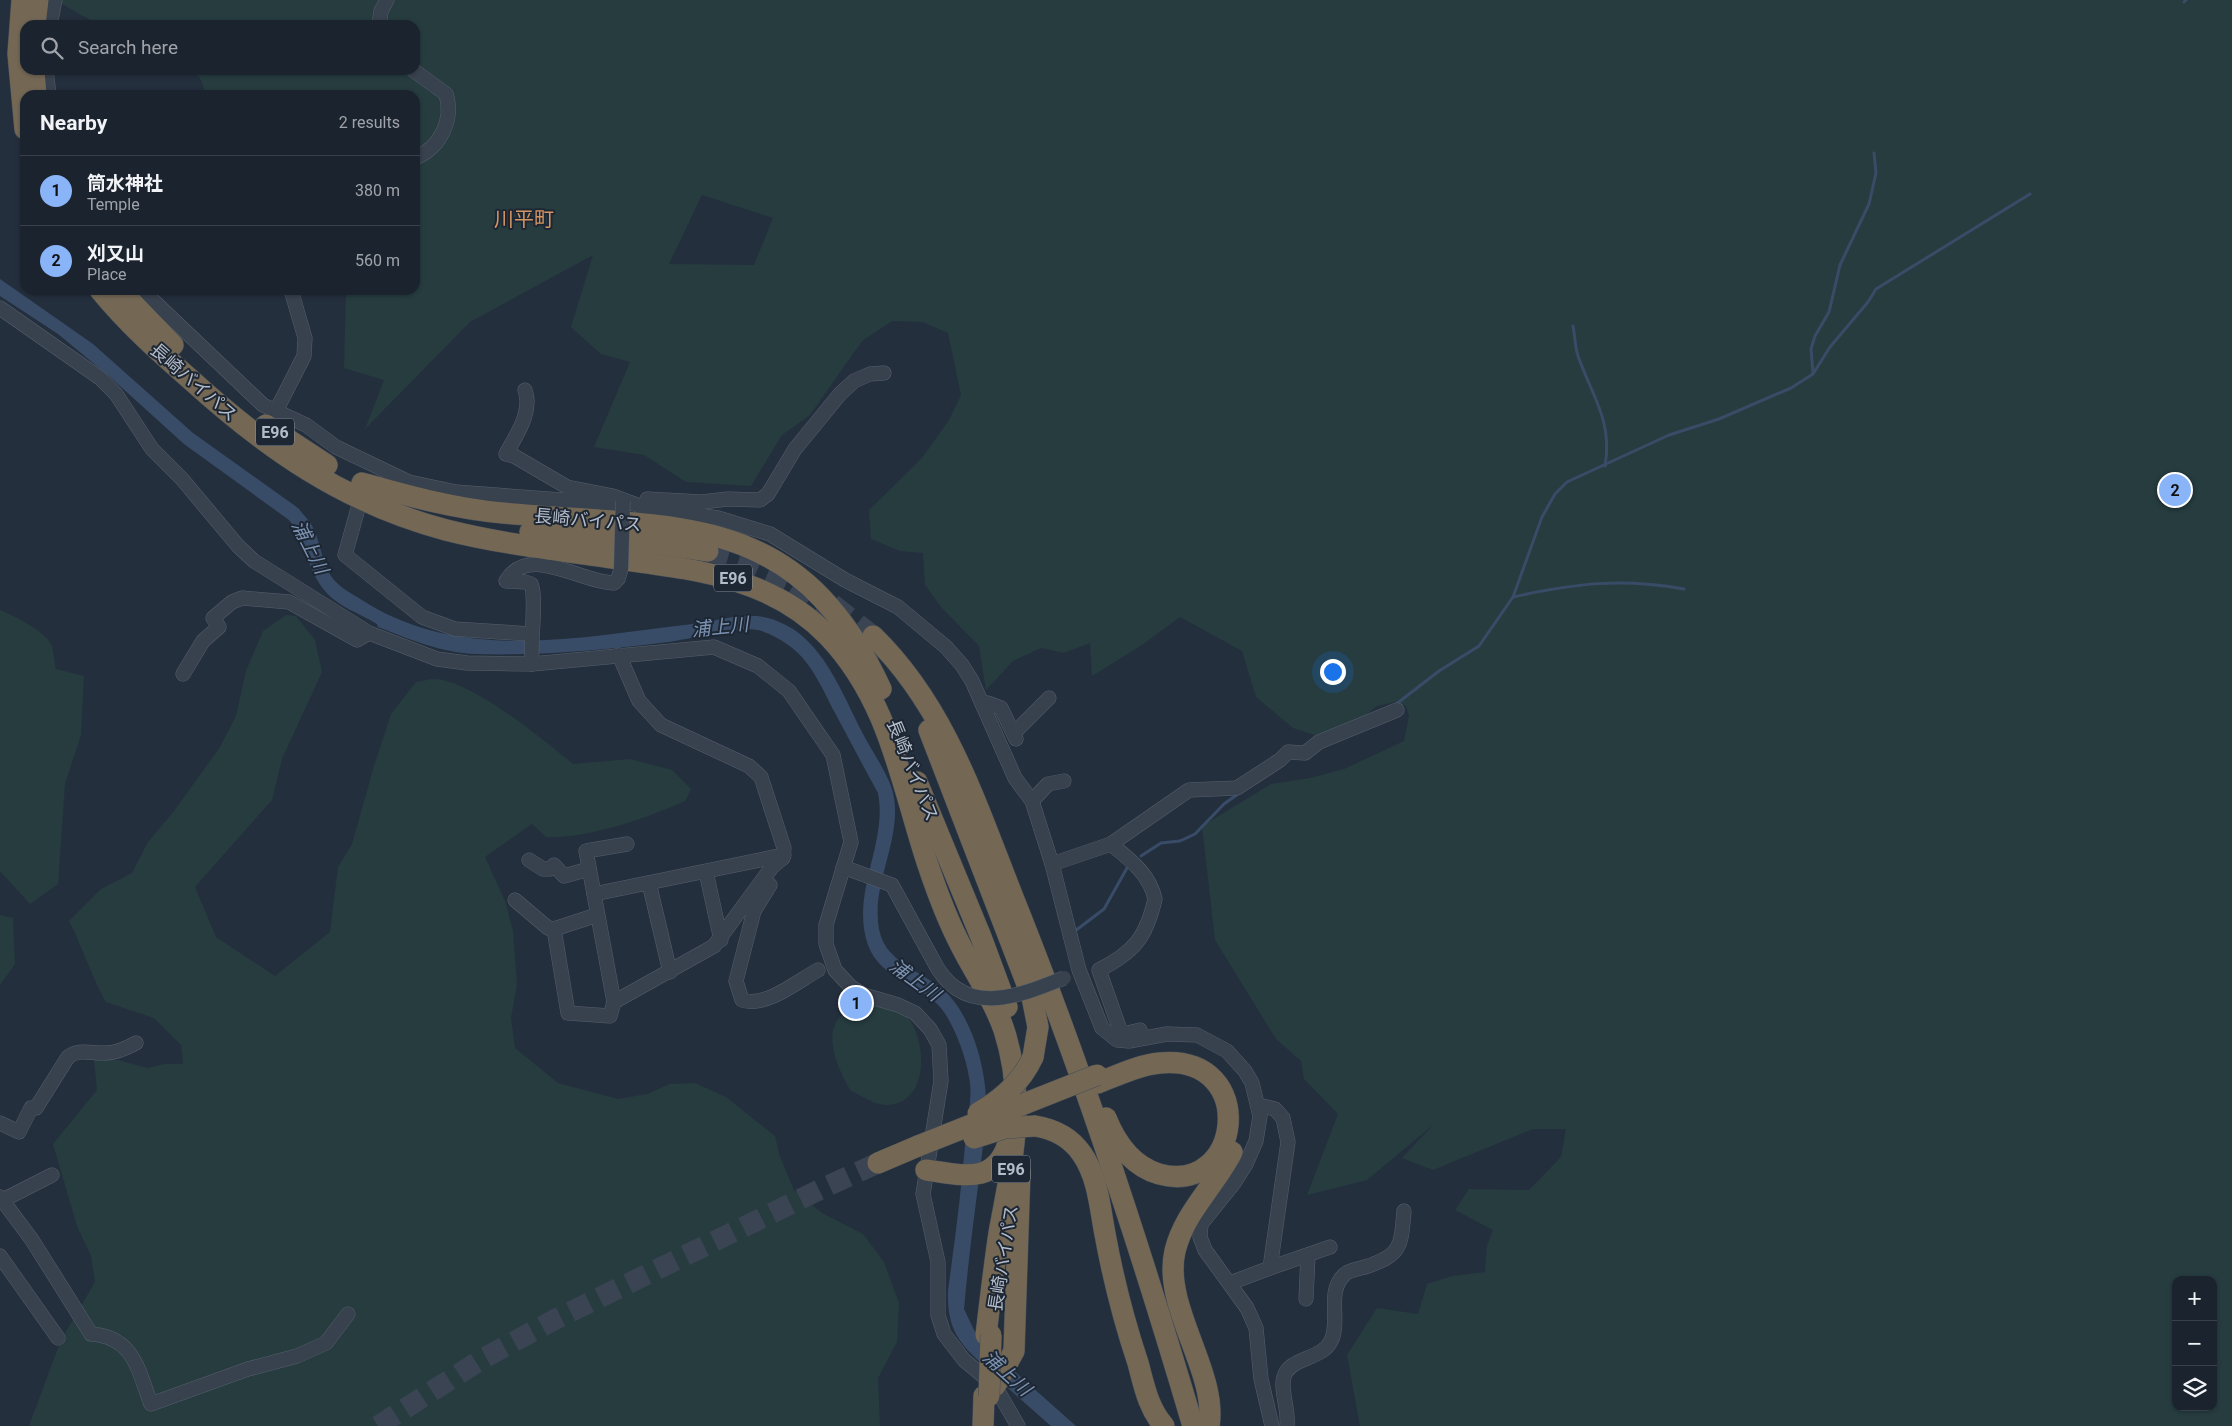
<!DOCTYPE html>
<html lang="en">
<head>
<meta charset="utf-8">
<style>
  :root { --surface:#1b232e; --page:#282f3a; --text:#f1f3f6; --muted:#a0a4aa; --line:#39404a; --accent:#8ab4f8 }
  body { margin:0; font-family:Roboto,"Noto Sans JP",sans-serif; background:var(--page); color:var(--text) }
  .controls { position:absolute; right:15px; bottom:15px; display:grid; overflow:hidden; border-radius:10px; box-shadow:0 1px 4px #0004 }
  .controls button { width:45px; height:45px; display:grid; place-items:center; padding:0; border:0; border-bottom:1px solid var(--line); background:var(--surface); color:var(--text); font:25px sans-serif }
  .you { position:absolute; left:1332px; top:671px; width:18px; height:18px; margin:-12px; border:4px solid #fff; border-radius:50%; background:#1a73e8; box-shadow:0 0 0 8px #1a73e833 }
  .badge { display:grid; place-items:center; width:32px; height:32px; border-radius:50%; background:var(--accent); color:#111; font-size:16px; font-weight:700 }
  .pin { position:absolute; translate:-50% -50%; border:2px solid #fff; box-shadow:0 1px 5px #0006 }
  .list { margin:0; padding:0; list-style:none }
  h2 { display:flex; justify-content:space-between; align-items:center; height:65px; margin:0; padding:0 20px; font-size:21px }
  h2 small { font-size:16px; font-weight:400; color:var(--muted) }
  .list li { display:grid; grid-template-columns:32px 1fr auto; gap:15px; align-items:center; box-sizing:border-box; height:70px; padding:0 20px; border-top:1px solid var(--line) }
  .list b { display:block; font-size:19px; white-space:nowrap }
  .list p { margin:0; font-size:16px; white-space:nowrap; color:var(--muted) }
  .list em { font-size:16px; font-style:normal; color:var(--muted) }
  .icon { flex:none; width:28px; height:28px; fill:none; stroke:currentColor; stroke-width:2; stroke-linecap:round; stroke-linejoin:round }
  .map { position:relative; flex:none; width:2232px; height:1426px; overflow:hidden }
  .search { position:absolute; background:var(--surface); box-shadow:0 1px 4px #0004; left:20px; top:20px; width:400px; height:55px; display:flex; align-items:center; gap:12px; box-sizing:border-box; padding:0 18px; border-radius:15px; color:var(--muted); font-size:19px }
  .panel { position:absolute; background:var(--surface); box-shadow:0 1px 4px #0004; left:20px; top:90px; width:400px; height:205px; border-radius:15px }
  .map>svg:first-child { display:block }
  .green { fill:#263c3f; fill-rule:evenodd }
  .water { fill:#394c67 }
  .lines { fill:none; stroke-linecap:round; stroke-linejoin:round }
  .stream { stroke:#394c67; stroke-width:3 }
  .highway-tunnel { stroke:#3a4453; stroke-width:21; stroke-dasharray:21 11; stroke-linecap:butt }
  .minor-casing { stroke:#565f6c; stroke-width:15 }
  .highway-casing { stroke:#434c59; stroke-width:22 }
  .minor { stroke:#38414e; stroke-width:14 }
  .highway { stroke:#746855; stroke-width:21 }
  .minor-bridge-casing { stroke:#565f6c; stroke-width:15; stroke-linecap:butt }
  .highway-bridge-casing { stroke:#434c59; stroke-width:22; stroke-linecap:butt }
  .minor-bridge { stroke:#38414e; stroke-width:14 }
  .highway-bridge { stroke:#746855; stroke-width:21 }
  .labels { text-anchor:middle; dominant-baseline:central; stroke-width:4; stroke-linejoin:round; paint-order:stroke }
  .shield { fill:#1d2633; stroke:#878f9c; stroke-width:1 }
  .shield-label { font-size:16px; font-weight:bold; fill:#b4bcc9 }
  .street-label { font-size:18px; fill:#b4bcc9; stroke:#1d2633 }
  .water-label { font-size:19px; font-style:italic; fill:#7c92b1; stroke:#1d2633 }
  .quarter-label { font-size:20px; fill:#d59563; stroke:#1d2633 }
</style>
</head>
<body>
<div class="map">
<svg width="2232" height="1426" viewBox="0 0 2232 1426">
  <rect width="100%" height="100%" fill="#242f3e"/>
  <g class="green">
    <path d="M55,0H2232V1426H1360L1347,1355L1377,1308L1418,1314L1427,1284L1452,1276L1485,1272L1487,1246L1493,1230L1455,1210L1469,1189L1529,1190L1561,1157L1566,1129H1533L1433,1170L1402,1158L1433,1125L1367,1180L1307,1195L1338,1114L1304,1079L1301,1061L1276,1039L1215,940L1202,826L1271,784L1310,778L1344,769L1404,741L1409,716L1406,706L1395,702L1377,706L1360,720L1318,736L1293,728L1256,697L1242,651L1180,617L1142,645L1092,676L1090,643L1064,653L1041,648L1013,661L986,690L979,646L941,607L925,585L923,553L900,551L871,539L869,510L922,458L949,420L961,395L948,333L923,322L892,321L862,341L810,415L782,435L751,486L686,482L644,455L594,447L630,362L601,354L571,327L593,255L470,322L365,429L384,380L344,368L346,290H415V95H206L201,80L192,70H415V25H99ZM702,195L773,218L754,265L669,264ZM2176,1280H2213V1407H2176Z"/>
    <path d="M0,610C13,615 47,632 52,646C54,653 54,662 56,669L84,676L81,735L65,784L58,884L30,904L0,871Z"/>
    <path d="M286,615L296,616L315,640L322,672L282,759L272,800L195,887L216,937L275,976L330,932L338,867L352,844L374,766L391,714L416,682C422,681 429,679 435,679C471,680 544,740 573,764L630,759L672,770L691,789L685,801C648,818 587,839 546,837L532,824L485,857L505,901L513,931L517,984L511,1018L515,1048L558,1083L618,1099L647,1094L670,1084L695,1083L726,1097L775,1136L780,1157L794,1190L822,1213L863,1234L884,1262L899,1303L897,1342L878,1378L880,1426H29L61,1340L95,1282L91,1256L77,1226L53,1144L97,1090L94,1060H118L147,1068L165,1064H183L181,1045L154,1018L106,1002C91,976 83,948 69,921L101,889L132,873L148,842L174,811L220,747L236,716L246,671L263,631Z"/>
    <polygon points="0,915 13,918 15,964 0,985"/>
    <path d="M879,1004C886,1006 899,1008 904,1013C928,1036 931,1105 886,1105C875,1105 861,1095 851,1091C838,1070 818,1026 848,1011C858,1006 868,1005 879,1004Z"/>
  </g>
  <path class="water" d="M0,279L93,344L193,433L298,508C302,513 307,518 311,524C322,542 321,568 337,583C346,592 360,598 370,605C468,663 586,636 693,624C722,621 748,609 777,621C823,638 842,694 863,734C872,751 884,768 891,786C907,833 870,881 879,929C886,968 932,972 953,1000C971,1023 982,1057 985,1086C988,1113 983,1144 980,1171C974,1217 968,1263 964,1309L975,1332L1013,1370L1076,1426H1051L1001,1382C996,1372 987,1368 979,1361C955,1340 947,1323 948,1291C955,1239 962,1186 966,1134C968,1115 973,1096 969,1077C966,1057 954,1024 941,1008C920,983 880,979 868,945C850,894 888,843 878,793C863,766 849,739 835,713C823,690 812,663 791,647C782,640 770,633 758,630C738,626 691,639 668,642C604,650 540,656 476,654C442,653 409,639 378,627L377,624C361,614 337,606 325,591C307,570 306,541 289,520L184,444L110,377L58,334L0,296Z"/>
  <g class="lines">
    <g class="stream">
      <polyline points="2184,2 2186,0"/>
      <path d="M1573,326C1575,336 1575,347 1578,356C1592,396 1613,421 1605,466"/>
      <polyline points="1813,373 1811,349 1815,336 1829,312 1840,265 1869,204 1876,173 1874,153"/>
      <path d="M1513,597C1576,583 1621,578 1684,589"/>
      <polyline points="1395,705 1439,671 1479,646 1513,597 1542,517 1555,494 1567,482 1669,435 1719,419 1791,388 1813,374 1830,347 1868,302 1876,289 2030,194"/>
      <polyline points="1141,856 1161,843 1180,841 1195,834 1224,804 1238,794"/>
      <polyline points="1075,931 1104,909 1127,868"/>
    </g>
    <g class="highway-tunnel">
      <polyline points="708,551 746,562 797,584"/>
      <polyline points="789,592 839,625 878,659"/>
      <polyline points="832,604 873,636"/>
      <polyline points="378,1426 482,1359 554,1320 823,1188 878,1163"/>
    </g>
    <defs>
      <g id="minor">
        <polyline points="50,25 55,0"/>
        <polyline points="379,25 381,11 387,0"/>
        <polyline points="46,70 49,95"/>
        <path d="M413,70L446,94C454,120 440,148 415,158"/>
        <polyline points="142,290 263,405 306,425 336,447 409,482 456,492 616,504"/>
        <polyline points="0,308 100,378 116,394 152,449 182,479 238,546 254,561 369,633 437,659 467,663 532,664 714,647 758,666 789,691 833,755 851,842 826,925 826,944 835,970 851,987 864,995 898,1005 915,1013 930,1029 939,1045 941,1081 923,1194 938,1262 938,1315 944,1334 964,1360 995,1386 1018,1426"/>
        <path d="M525,390C533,412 516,435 506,454L514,456L567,487L613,496L640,506L718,518L770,534L845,580L898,607L946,647L962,665L972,681L1015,778L1032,801L1052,864L1079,970L1102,1028L1117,1040L1129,1041L1167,1034L1197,1035L1227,1051L1245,1071L1252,1083L1260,1116L1256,1141L1246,1164L1234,1183L1201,1224L1200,1237L1205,1250L1247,1308L1256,1328L1261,1379L1272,1426"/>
        <polyline points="277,409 304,356 305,338 291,290"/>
        <polyline points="647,499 702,502 728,499 760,500 768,494 795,449 840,394 854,381 870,374 884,373"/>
        <polyline points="359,505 345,555 422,617 455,629 531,634"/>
        <path d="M532,664C530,644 537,597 531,584L525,582L506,581C529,543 579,582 614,583L618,579L621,569"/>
        <polyline points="183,674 203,641 219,627 213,618 232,602 242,598 289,602 357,640 369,633"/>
        <polyline points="983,706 988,703 1001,708 1016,739"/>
        <polyline points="1014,733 1049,698"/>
        <polyline points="1032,801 1048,784 1064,781"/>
        <path d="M1111,844C1130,860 1149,873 1155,899C1146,938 1134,952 1099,970L1120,1030L1128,1033L1140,1030"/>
        <polyline points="529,860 543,869 550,869 554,865 564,876 589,869"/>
        <polyline points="1052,864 1111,844 1189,790 1237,788 1280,760 1288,752 1305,753 1319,742 1397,710"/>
        <polyline points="843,867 892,885 933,960"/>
        <polyline points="706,872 721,940"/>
        <polyline points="649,883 670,972"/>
        <path d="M770,885L754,911L736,981L742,1000C766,1008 798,981 818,970"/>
        <polyline points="594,894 784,855"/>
        <polyline points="515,900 548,928 554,929"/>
        <polyline points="597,915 554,929 568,1013 610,1016 614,1002 586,851 627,844"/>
        <polyline points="614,1002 714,946 772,867 783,858 784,848 761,777 749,766 661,725 639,701 619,655"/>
        <path d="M0,1123L19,1132L31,1108H36L68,1057C80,1048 92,1054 106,1053C116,1053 127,1048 136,1043"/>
        <path d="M0,1197L32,1240L91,1334C134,1337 138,1370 151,1404L248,1369L297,1356L326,1343L348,1314"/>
        <polyline points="3,1200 52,1175"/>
        <polyline points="0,1256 58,1338"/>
        <polyline points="1270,1268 1330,1247"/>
        <polyline points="1230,1283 1270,1268 1288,1142 1283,1118 1275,1109 1258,1105"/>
        <polyline points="1306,1299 1308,1255"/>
        <path d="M1287,1426C1289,1410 1280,1390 1284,1377C1289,1357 1322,1360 1331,1341C1341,1321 1326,1292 1344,1275C1349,1270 1358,1269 1365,1267C1402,1255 1401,1246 1404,1211"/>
      </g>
      <g id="highway">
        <polyline points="22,0 18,54 25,129"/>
        <polyline points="35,25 38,0"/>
        <polyline points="34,70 36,95"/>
        <path d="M100,290C127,323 158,351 190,379C267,449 344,503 446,530C505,545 566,551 626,560C699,570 774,579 828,636C890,701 901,784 928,865C937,892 948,921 961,946C975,974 994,1000 1004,1030C1027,1101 1012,1163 999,1233C994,1267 990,1301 986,1335"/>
        <polyline points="120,290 173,345"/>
        <polyline points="266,425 327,465"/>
        <path d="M362,483C409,496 455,509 503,513C673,529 797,507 881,689"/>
        <polyline points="530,532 662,544 708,551"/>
        <path d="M873,636C945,706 975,801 1011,892C1081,1066 1140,1246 1193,1426"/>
        <polyline points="929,730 1032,997 1038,1027 1033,1057"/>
        <polyline points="917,782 981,937 1007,1007"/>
        <path d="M1098,1083C1118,1075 1139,1065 1160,1063C1260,1054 1242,1197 1159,1174C1132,1166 1116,1143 1106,1118"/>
        <path d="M1035,1126C1054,1129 1071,1138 1082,1154C1098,1177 1100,1208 1105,1234C1113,1278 1124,1321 1138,1363C1144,1385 1148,1408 1164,1426"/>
        <polyline points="878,1163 918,1146"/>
        <path d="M926,1170C962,1175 997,1186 1009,1140"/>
        <polyline points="995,1386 1014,1351 1020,1172"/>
        <polyline points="983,1426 984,1396"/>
        <path d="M1209,1426C1218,1372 1162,1307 1175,1251C1184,1213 1215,1186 1232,1152"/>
      </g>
    </defs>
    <use href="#minor" class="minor-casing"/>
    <use href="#highway" class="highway-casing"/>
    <use href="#minor" class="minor"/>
    <use href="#highway" class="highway"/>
    <defs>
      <g id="minor-bridge">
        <polyline points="621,569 623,501"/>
        <path d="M933,960C962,1019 1017,997 1064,978"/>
      </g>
      <g id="highway-bridge">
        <path d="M978,1113C1001,1100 1022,1081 1033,1057"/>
        <polyline points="974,1138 1005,1128 1035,1126"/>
        <polyline points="918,1146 1097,1075"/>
        <polyline points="989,1396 991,1335"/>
      </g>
    </defs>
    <use href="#minor-bridge" class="minor-bridge-casing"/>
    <use href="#highway-bridge" class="highway-bridge-casing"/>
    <use href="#minor-bridge" class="minor-bridge"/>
    <use href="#highway-bridge" class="highway-bridge"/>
  </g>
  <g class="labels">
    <g class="shield">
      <rect x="256" y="418.5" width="38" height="27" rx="4"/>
      <rect x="714" y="564.5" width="38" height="27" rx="4"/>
      <rect x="992" y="1155.5" width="38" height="27" rx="4"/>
    </g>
    <g class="shield-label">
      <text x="275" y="432">E96</text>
      <text x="733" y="578">E96</text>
      <text x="1011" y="1169">E96</text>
    </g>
    <g class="street-label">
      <text transform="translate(194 382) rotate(41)">長崎バイパス</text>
      <text transform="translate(588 520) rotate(5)">長崎バイパス</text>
      <text transform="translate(913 770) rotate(68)">長崎バイパス</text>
      <text transform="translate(1003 1258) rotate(-81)">長崎バイパス</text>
    </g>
    <g class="water-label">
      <text transform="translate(310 547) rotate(63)">浦上川</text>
      <text transform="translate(720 627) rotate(-6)">浦上川</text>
      <text transform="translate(915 980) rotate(36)">浦上川</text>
      <text transform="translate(1007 1373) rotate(42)">浦上川</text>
    </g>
    <g class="quarter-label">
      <text x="524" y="219">川平町</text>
    </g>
  </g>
</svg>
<div class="controls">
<button>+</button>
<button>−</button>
<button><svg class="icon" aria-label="layers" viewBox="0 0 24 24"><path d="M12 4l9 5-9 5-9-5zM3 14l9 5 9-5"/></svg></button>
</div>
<div class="you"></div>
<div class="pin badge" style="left:856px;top:1003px">1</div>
<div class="pin badge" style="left:2175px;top:490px">2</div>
<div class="search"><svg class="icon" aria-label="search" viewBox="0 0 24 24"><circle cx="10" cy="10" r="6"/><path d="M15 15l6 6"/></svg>Search here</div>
<section class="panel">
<h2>Nearby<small>2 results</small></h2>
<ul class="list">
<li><span class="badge">1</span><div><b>筒水神社</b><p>Temple</p></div><em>380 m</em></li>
<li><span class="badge">2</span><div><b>刈又山</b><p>Place</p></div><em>560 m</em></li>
</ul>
</section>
</div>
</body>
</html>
